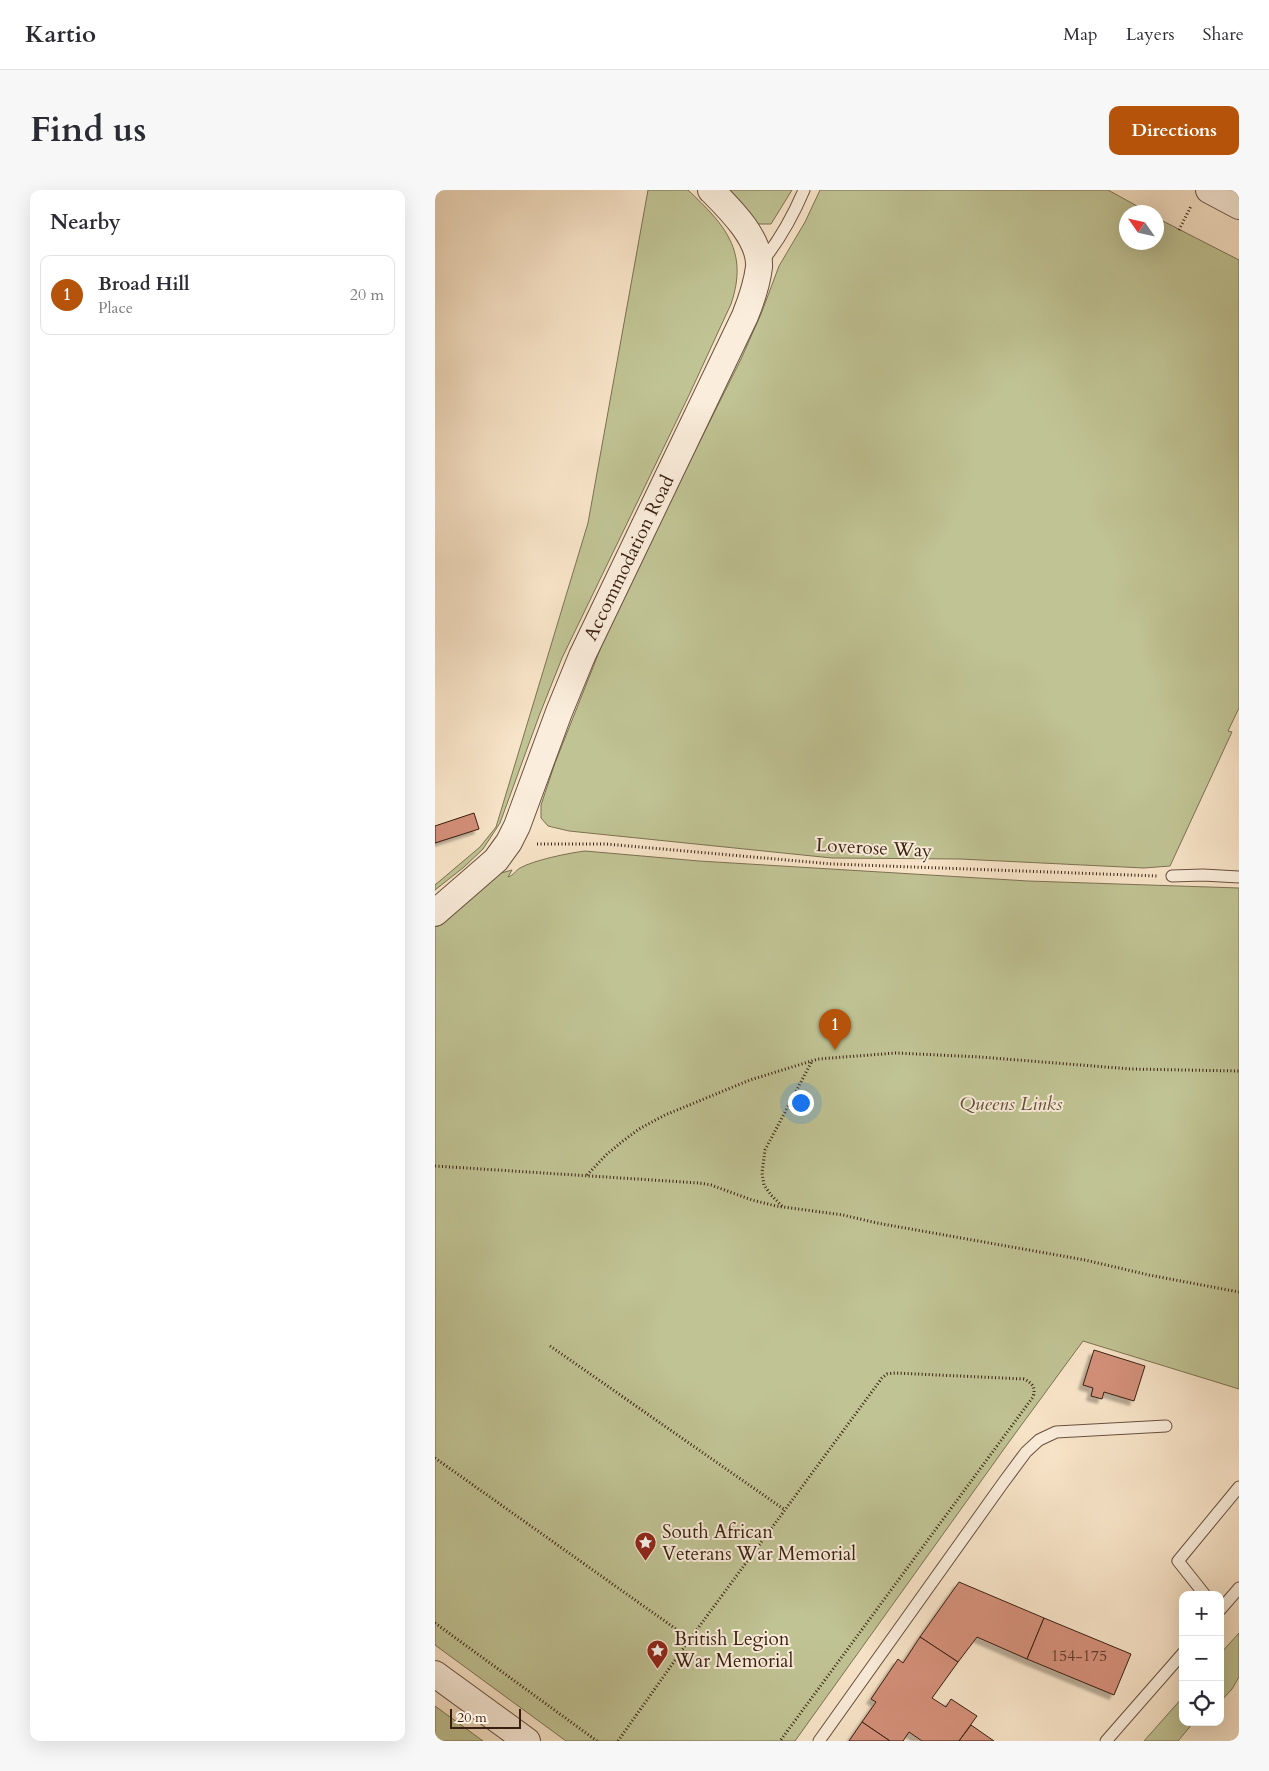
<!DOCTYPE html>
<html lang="en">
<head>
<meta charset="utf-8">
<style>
  :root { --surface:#fff; --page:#f7f7f7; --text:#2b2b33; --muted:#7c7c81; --line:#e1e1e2; --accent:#b45309 }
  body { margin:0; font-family:Cardo,serif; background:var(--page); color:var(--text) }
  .controls { position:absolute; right:15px; bottom:15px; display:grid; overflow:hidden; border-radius:10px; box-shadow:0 5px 20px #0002 }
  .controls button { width:45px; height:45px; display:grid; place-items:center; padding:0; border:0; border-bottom:1px solid var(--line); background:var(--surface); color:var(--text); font:25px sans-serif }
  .compass { position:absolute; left:684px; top:15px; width:45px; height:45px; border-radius:50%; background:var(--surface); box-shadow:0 5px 20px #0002; rotate:304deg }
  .scale { position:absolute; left:15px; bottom:12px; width:71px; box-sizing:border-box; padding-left:5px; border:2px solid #391f11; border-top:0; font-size:14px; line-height:18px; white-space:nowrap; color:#391f11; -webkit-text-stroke:4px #faeddb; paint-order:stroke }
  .you { position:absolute; left:365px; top:912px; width:18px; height:18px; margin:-12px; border:4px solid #fff; border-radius:50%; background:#1a73e8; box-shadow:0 0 0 8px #1a73e833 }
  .badge { display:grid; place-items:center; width:32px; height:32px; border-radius:50%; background:var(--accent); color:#fff; font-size:16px; font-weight:700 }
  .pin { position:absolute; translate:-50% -41px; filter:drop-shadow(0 1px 2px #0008) }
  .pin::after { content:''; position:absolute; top:26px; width:18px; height:15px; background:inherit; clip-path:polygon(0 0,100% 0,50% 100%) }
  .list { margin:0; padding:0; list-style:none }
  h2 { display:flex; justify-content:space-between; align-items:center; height:65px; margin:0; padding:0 20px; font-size:21px }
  h2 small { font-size:16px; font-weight:400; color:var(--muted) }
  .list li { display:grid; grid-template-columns:32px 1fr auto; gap:15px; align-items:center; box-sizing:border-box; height:80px; margin:0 10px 10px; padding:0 10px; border:1px solid var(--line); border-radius:10px }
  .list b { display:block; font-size:19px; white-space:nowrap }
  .list p { margin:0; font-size:16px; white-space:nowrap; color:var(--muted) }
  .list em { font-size:16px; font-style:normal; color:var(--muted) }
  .icon { flex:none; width:28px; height:28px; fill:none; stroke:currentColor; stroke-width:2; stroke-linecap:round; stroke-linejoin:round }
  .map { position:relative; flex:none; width:804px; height:1551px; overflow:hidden; border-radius:10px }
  header { display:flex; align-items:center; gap:30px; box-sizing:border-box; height:70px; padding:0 25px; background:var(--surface); border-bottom:1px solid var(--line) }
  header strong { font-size:24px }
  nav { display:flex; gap:28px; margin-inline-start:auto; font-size:18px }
  .intro { display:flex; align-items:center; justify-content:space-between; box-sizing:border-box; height:120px; padding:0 30px }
  h1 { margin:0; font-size:35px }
  .button { padding:12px 22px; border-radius:10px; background:var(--accent); color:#fff; font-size:18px; font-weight:700 }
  main { display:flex; gap:30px; padding:0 30px }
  aside { flex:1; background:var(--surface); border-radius:10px; box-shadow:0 5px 20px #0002 }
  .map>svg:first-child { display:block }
  .green { fill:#c0c394; stroke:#7c7152 }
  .building { fill:#d4907a; stroke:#391f11; filter:url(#shadow) }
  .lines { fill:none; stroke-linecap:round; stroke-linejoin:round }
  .service-casing { stroke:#69503f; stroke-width:13 }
  .tertiary-casing { stroke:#69503f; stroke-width:28 }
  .path { stroke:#391f11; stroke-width:3; stroke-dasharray:1 2.5; stroke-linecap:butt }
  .service { stroke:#faeddb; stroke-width:11 }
  .tertiary { stroke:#faeddb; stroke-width:26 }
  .labels { text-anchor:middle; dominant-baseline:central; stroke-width:4; stroke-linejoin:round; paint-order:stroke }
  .number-label { font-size:16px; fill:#603b2b }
  .street-label { font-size:19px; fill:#391f11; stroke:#faeddb }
  .park-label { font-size:19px; font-style:italic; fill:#625038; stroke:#faeddb }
  .poi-label { font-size:19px; fill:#391f11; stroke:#faeddb; text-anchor:start }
</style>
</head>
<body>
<header>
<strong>Kartio</strong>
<nav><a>Map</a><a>Layers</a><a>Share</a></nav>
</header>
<div class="intro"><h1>Find us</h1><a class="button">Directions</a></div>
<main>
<aside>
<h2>Nearby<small></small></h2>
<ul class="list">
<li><span class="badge">1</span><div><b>Broad Hill</b><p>Place</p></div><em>20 m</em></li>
</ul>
</aside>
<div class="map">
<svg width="804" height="1551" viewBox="0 0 804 1551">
  <defs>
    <filter id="shadow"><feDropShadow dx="-4.5" dy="4.5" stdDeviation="1" flood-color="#0004"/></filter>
  </defs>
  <rect width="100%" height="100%" fill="#f8e4c8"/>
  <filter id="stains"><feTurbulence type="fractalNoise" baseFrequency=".004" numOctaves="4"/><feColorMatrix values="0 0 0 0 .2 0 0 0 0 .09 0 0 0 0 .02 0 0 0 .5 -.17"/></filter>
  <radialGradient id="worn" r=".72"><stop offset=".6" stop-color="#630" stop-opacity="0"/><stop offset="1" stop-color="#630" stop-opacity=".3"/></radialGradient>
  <g class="green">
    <path d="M213,0H253C290,35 314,61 296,114L255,203L127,468L104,526L65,633L48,659L29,677L0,700V695L45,657L61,637L153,333Z"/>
    <polygon points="290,0 357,0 336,34 322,34"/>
    <polygon points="385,0 673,0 713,22 692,22 692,52 722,52 722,28 804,70 804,518 793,541 797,542 735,676 709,678 525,669 397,668 134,641 113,636 106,628 106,615 120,573 174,437 226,329 306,169 326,124 344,76 370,32"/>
    <path d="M150,661L264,671L593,691L804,698V1199L648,1151L574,1252L360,1551H131L0,1455V729L59,685L77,680L73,687C79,685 80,681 85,678C99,670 134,663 150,661Z"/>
    <polygon points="804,1443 804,1487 797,1499 785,1512 785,1464"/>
    <polygon points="748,1507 748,1532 759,1532 743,1551 709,1551"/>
    <polygon points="0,1516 48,1551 0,1551"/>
  </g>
  <g class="building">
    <polygon points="39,623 44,639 0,653 0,636"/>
    <polygon points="659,1160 710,1176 699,1211 669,1202 667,1209 656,1206 658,1198 648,1195"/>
    <polygon points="524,1392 609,1428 592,1469 542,1447 523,1472 485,1447"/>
    <polygon points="609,1428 696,1464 679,1505 592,1469"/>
    <polygon points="485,1447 523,1472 497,1508 511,1517 516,1509 542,1526 524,1551 487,1551 474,1542 468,1551 455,1551 427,1532 441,1512 436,1509 463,1469 468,1473"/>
    <polygon points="427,1532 455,1551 414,1551"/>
    <polygon points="536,1535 559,1551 524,1551"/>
  </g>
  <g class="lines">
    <defs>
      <g id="service">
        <path d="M326,73C344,51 358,26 369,0"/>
        <polyline points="737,686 768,685 804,687"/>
        <polyline points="770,1405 743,1371 804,1297"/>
        <polyline points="785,1420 804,1398"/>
        <polyline points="384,1551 568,1293 591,1262 604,1250 621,1242 731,1236"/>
        <polyline points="671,1551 748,1463"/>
      </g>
      <g id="tertiary">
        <polyline points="774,0 804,16"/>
        <path d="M0,723L61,670L74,652L82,636L124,522L147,466L310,126C316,111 322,94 324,77C326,49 294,18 276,0"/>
        <polyline points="0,1484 92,1551"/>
      </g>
    </defs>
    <use href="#service" class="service-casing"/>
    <use href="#tertiary" class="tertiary-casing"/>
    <g class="path">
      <polyline points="744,40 756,16"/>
      <polyline points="102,654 171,654 397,674 722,686"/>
      <polyline points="0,976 264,993 276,995 317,1010 341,1016 408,1025 442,1033 650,1070 714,1085 804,1102"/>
      <polyline points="152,985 172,964 188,951 204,939 230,925 315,890 383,869 461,863 545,867 696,879 804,881"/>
      <polyline points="347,1016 336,1005 329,995 327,983 330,960 377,871"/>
      <polyline points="115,1156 350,1320"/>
      <polyline points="0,1268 255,1449"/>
      <polyline points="0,1433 162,1551"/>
      <polyline points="0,1549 3,1551"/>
      <path d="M183,1551L255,1449L447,1188L452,1184L460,1183L589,1189C597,1193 601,1197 598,1207L345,1551"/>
    </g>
    <use href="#service" class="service"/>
    <use href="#tertiary" class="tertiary"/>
  </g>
  <defs>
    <symbol id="sight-pin" viewBox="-11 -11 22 30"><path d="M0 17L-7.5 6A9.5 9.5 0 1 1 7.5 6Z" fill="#8f2418" stroke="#faeddb"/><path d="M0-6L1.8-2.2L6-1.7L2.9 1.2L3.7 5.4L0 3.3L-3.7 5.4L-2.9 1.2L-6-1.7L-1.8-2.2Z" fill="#fff"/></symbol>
  </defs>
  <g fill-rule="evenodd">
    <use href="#sight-pin" x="198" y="1340" width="25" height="34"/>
    <use href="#sight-pin" x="210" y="1448" width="25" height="34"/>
  </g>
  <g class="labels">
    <g class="number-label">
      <text x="644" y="1466">154-175</text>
    </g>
    <g class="street-label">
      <text transform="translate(194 368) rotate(-64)">Accommodation Road</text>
      <text transform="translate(439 658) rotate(3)">Loverose Way</text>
    </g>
    <g class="park-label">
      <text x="576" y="914">Queens Links</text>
    </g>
    <g class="poi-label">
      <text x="227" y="1342">South African<tspan x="227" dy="22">Veterans War Memorial</tspan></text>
      <text x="239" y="1449">British Legion<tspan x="239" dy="22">War Memorial</tspan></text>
    </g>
  </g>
  <rect width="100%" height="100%" filter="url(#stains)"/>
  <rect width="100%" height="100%" fill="url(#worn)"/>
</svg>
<div class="controls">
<button>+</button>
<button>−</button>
<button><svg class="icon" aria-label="locate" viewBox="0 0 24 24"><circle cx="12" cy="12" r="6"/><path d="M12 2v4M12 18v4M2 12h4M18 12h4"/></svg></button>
</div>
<svg class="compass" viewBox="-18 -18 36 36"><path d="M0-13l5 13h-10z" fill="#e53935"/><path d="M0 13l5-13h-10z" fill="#7c7c81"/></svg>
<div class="scale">20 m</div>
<div class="you"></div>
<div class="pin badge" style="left:400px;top:860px">1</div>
</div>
</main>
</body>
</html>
